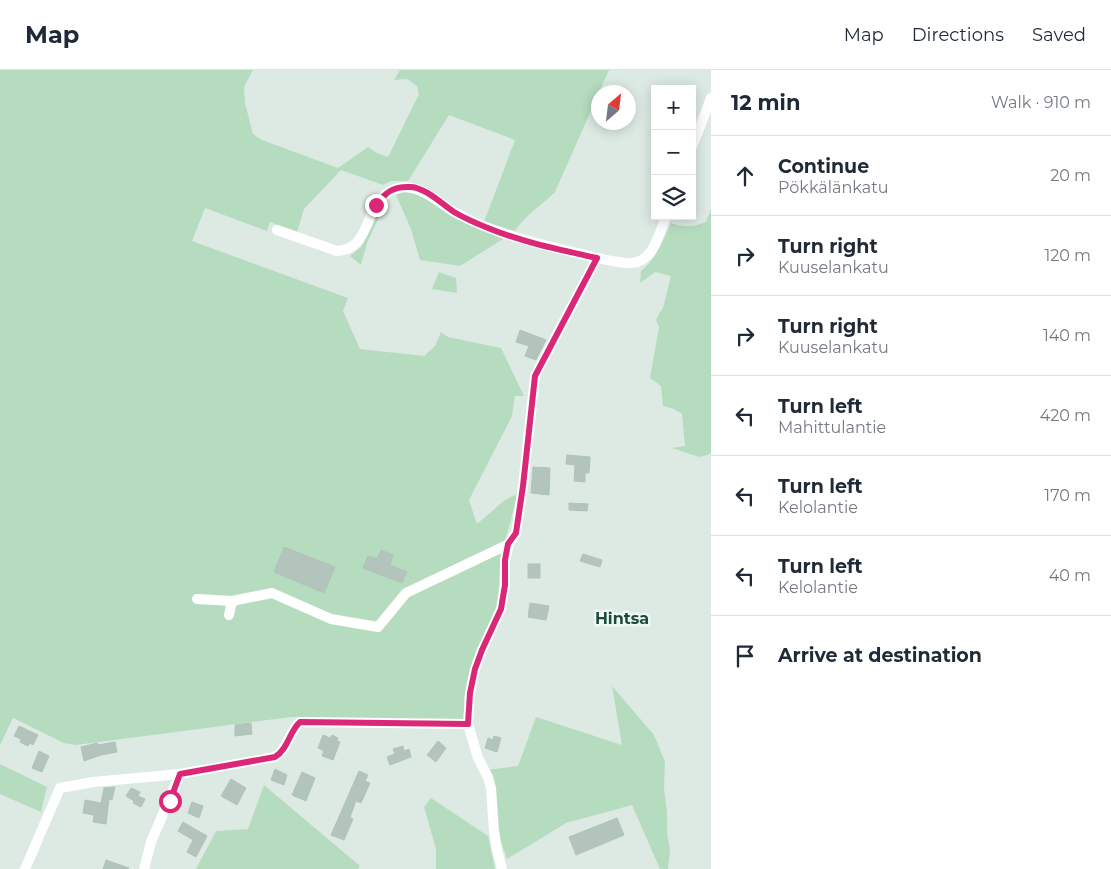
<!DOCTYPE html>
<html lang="en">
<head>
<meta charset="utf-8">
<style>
  :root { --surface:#fff; --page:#f2f2f3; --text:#1f2937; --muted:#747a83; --line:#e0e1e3 }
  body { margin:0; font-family:Montserrat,sans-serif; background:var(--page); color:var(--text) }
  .controls { position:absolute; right:15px; top:15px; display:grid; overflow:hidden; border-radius:0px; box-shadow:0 2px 12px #0003 }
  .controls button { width:45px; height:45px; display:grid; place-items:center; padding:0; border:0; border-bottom:1px solid var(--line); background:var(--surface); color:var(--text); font:25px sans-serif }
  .compass { position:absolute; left:591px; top:15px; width:45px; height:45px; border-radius:50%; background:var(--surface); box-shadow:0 2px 12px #0003; rotate:28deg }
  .stop { position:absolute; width:15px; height:15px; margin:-11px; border:4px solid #db2777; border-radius:50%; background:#fff }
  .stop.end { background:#db2777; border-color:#fff; box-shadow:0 1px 5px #0008 }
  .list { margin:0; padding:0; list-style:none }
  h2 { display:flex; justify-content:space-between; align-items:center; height:65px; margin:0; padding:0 20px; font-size:21px }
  h2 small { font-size:16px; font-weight:400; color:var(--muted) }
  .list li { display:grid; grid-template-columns:32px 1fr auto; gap:15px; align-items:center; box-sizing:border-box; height:80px; padding:0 20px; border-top:1px solid var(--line) }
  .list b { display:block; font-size:19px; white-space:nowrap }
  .list p { margin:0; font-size:16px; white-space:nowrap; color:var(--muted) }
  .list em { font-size:16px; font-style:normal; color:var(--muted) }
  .icon { flex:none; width:28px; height:28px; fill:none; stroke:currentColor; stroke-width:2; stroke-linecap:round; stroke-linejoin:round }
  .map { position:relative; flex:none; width:711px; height:799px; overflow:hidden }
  header { display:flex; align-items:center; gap:30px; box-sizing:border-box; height:70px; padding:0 25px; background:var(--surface); border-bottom:1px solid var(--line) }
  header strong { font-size:24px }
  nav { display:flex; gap:28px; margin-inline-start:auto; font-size:18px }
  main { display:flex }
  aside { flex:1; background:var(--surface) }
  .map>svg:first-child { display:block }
  .green { fill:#b5dcbf }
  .building { fill:#b3c4bd; stroke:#b0c3bb }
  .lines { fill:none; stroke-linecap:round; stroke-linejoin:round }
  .minor { stroke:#fff; stroke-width:10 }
  .route { stroke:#db2777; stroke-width:6 }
  .labels { text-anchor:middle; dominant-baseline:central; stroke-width:5; stroke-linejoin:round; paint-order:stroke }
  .neighbourhood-label { font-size:16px; font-weight:bold; fill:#1b4b3f; stroke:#eef7f2 }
</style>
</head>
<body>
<header>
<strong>Map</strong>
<nav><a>Map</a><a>Directions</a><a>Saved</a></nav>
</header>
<main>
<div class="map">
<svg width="711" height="799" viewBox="0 0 711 799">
  <rect width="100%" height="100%" fill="#ddeae4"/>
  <g class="green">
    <path d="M0,0H253L244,17L245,33L253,64L262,70L338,98L368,77L377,83L388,87L419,24L417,16L407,9L394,10L400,0H609L555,122C540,137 527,143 515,161L484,152L515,70L449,45L408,111H391L383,115L341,100L304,139L297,162L270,152L267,161L205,138L192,171L348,228L343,241L360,279L424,286L435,276L441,262L448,267L501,278L524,326H515L512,346L469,430L477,454L505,430L517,424L510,454L501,482L498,529L495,545L470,601L464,628L466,651L291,647L76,675L64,673L13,648L0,675Z"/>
    <polygon points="407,121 417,122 459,149 503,169 460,196 420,190 411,159 396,125"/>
    <polygon points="387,130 367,173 361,195 350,186 361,177 377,143"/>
    <path d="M711,139V384L699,387L672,378L685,376L682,344L674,339L663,336L661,316L650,308L659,257L656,250L659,244L663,238L671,206L655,202L640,213L641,201C657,188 663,171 671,153C684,158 693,157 706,152Z"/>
    <polygon points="439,202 456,208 457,223 432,219"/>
    <polygon points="612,616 654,665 665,692 664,719 667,742 667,763 670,780 668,799 660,799 632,735 566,753 507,789 499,766 486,700 518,696 536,647 622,675"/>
    <polygon points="0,694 47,717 41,742 0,724"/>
    <polygon points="264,715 360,796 358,799 196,799 216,761 248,759"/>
    <polygon points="431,728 488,766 495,799 436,799 436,779 424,737"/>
  </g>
  <g class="building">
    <polygon points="520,260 546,270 536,290 525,286 529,276 516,272"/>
    <polygon points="567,385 590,387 589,403 585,403 585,412 574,411 575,395 566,394"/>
    <polygon points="533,397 550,398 549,425 531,423"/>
    <polygon points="569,433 588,434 587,441 569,440"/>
    <polygon points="284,477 335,497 324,523 274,502"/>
    <polygon points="381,480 393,485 390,495 407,502 402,513 363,498 368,486 377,489"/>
    <polygon points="583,484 602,490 600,497 580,491"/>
    <rect x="528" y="494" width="12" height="14"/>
    <polygon points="530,533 549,536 546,550 528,547"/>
    <polygon points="251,653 252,664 235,666 235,655"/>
    <polygon points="19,656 38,665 33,675 30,673 28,676 20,672 21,669 14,666"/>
    <polygon points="323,665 330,668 332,665 338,668 337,671 340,672 333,690 322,686 324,681 318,678"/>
    <polygon points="494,666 501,668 497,682 485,678 488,668 493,670"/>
    <polygon points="438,671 446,678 436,692 427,685"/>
    <polygon points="115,672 117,682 101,685 84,691 81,677 97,673 98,675"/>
    <polygon points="403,676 404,681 409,679 411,687 390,695 387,687 395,684 393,679"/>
    <polygon points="39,681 49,686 42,702 32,698"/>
    <polygon points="275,699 287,705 284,715 271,710"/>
    <polygon points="359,701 368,705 365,711 370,713 361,733 356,731 350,747 353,749 344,770 331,765"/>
    <polygon points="302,702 315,708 306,731 292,725"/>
    <polygon points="231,709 246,718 237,735 221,726"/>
    <polygon points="115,717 112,730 109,729 106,754 93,752 94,745 83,743 85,730 101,733 104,718"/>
    <polygon points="131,718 140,722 138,726 145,729 141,737 133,733 134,731 126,726"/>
    <polygon points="192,732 203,736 199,748 188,743"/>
    <polygon points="617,748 624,765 576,785 569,767"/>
    <polygon points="183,752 207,766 196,787 187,782 193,770 178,761"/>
    <polygon points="106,790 129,798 128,799 103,799"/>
  </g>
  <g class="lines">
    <g class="minor">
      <polyline points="692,77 711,28"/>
      <path d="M277,160L337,181C374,179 362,131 395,119C418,111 438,133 456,143C500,167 549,176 597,188"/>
      <polyline points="197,529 232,531 272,523 331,549 378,557 406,523 509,474"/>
      <polyline points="229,545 232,531"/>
      <path d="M25,799L60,718L93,712L180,704L275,687C288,679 289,662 300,652L468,654"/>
      <polyline points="144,799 151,772 180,704"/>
      <path d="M502,799L497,780L494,761L491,718L488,707L478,688L468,654L470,623L475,599L482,580L501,539L505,515V490L509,474L516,463L523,416L535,306L597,188C607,190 619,193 629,193C653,194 659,164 666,146"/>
    </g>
  </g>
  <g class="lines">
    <path class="route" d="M170,731L180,704L275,687C288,679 289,662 300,652L468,654L470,623L475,599L482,580L501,539L505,515V490L508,474L516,463L523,416L535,306L597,188C562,180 526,173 493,160C480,155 466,149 454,142C442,134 426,118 411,117C393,116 386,122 376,135"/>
  </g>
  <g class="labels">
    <g class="neighbourhood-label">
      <text x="622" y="548">Hintsa</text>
    </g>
  </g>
</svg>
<div class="controls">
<button>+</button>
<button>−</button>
<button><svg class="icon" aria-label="layers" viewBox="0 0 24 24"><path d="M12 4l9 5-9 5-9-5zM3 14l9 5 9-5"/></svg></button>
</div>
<svg class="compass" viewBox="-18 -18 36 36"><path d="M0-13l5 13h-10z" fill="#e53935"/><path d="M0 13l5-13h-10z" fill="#747a83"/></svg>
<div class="stop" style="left:170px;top:731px"></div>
<div class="stop end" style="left:376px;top:135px"></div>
</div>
<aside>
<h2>12 min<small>Walk · 910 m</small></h2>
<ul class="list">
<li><svg class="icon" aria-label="ahead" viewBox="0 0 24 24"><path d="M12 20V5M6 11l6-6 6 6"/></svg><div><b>Continue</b><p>Pökkälänkatu</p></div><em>20 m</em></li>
<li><svg class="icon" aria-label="right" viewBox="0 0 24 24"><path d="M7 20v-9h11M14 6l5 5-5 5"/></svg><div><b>Turn right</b><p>Kuuselankatu</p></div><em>120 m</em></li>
<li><svg class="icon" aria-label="right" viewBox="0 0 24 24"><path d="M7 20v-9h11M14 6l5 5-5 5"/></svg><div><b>Turn right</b><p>Kuuselankatu</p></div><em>140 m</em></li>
<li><svg class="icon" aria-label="left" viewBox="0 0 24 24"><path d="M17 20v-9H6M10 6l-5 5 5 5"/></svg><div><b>Turn left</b><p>Mahittulantie</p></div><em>420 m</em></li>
<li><svg class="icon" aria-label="left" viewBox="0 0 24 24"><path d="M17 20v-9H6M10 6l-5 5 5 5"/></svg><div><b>Turn left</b><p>Kelolantie</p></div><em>170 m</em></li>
<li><svg class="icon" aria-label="left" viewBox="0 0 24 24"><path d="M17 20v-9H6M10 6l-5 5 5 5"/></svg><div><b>Turn left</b><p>Kelolantie</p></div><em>40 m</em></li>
<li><svg class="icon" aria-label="arrive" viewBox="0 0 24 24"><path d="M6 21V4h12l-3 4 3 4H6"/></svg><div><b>Arrive at destination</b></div></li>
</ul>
</aside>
</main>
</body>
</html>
